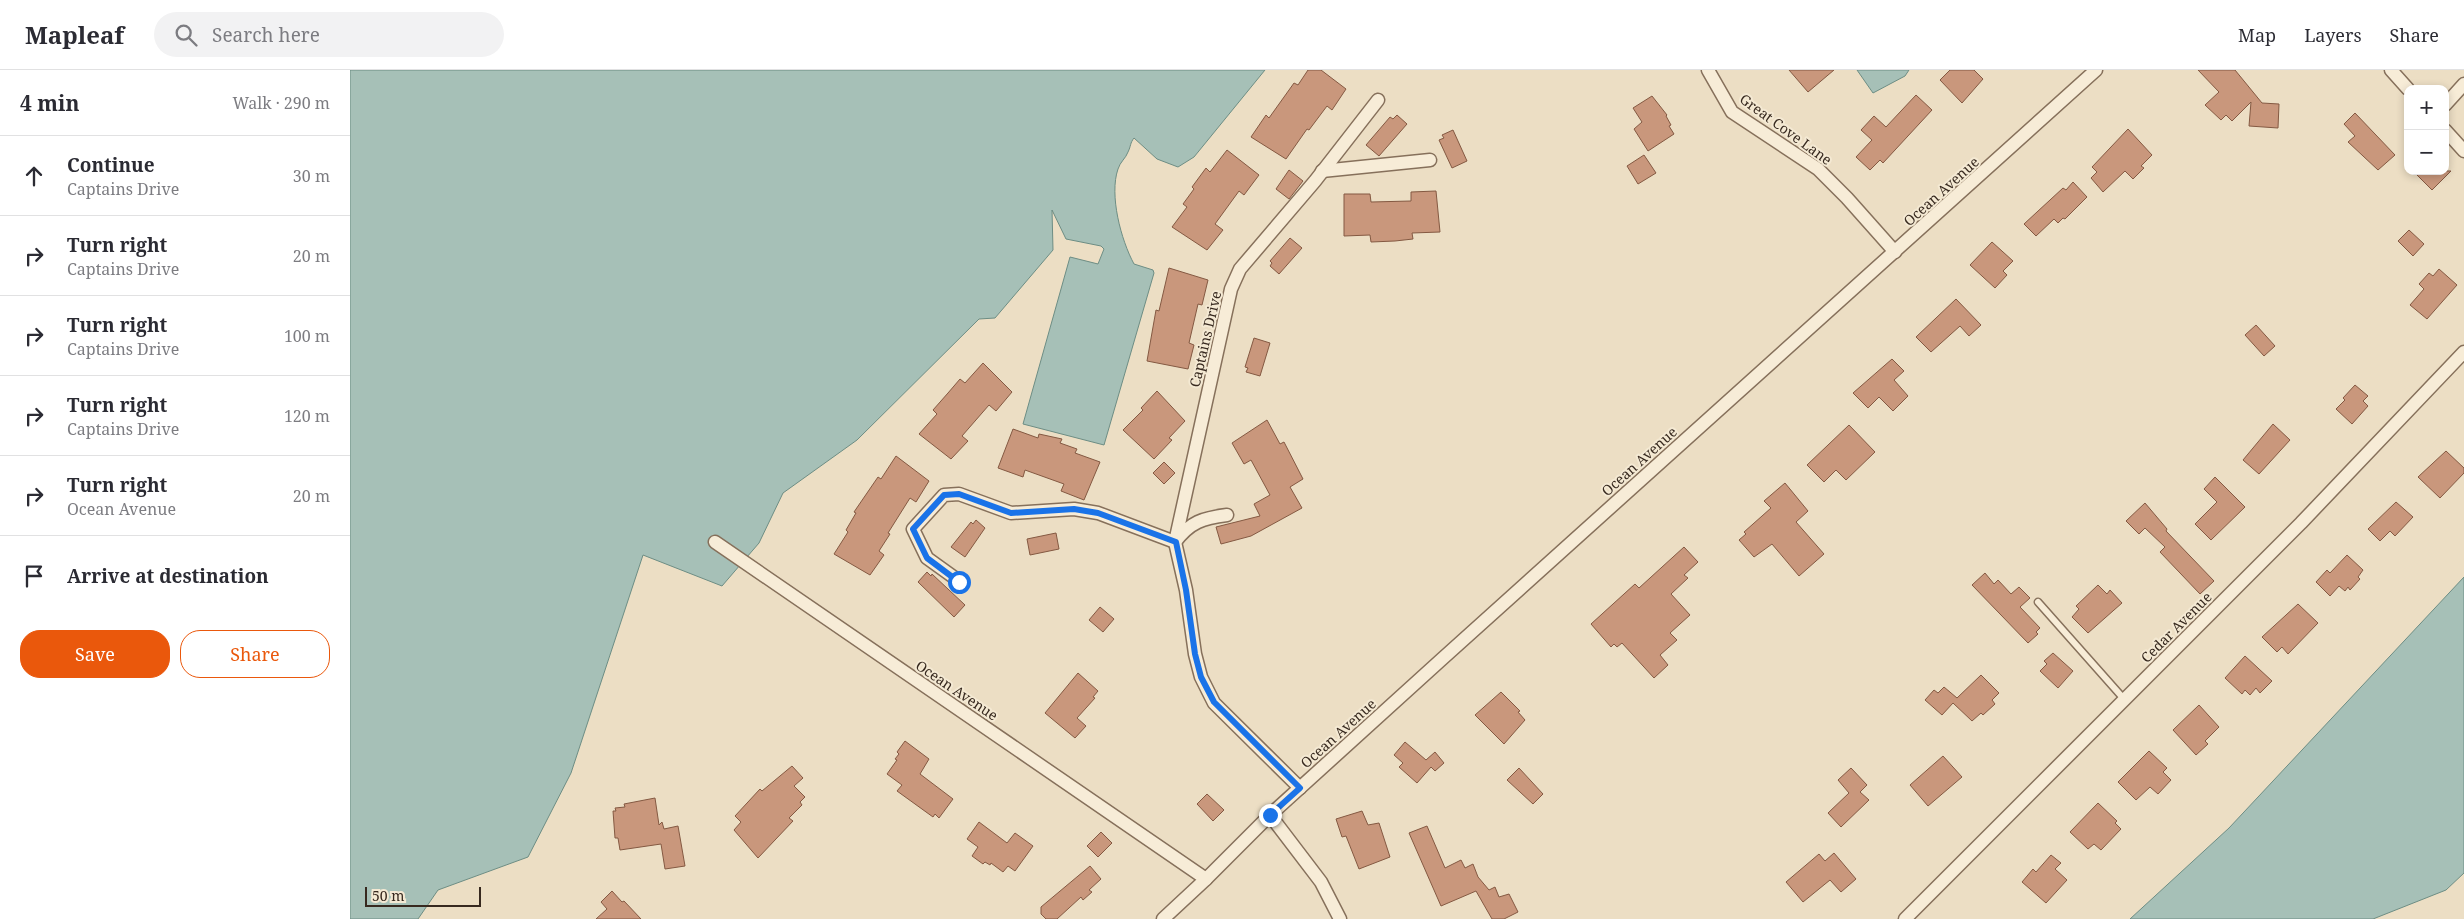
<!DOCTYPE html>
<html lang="en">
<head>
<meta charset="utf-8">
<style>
  :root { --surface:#fff; --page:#f2f2f3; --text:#2b2b33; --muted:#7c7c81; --line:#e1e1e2; --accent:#ea580c }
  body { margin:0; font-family:"Noto Serif",serif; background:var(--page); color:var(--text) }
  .controls { position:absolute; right:15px; top:15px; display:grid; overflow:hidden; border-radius:10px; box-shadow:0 2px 8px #0003 }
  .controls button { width:45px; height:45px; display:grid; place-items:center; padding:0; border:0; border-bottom:1px solid var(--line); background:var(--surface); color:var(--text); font:25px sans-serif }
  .scale { position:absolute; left:15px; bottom:12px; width:116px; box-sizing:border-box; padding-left:5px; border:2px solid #37291f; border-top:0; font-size:14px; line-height:18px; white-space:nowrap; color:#37291f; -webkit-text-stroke:4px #f4e9d3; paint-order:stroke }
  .stop { position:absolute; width:15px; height:15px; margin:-11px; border:4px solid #1a73e8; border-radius:50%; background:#fff }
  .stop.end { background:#1a73e8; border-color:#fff; box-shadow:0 1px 5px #0008 }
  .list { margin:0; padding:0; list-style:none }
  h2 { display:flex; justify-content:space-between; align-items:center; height:65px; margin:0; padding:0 20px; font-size:21px }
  h2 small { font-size:16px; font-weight:400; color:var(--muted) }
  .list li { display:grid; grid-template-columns:32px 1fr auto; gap:15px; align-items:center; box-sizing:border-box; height:80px; padding:0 20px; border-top:1px solid var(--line) }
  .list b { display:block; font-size:19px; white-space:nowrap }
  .list p { margin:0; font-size:16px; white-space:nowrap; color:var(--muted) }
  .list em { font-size:16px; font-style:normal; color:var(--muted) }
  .actions { display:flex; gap:10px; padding:15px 20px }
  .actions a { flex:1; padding:11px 0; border:1px solid var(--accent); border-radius:20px; text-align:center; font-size:18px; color:var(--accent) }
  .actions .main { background:var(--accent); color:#fff }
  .icon { flex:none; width:28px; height:28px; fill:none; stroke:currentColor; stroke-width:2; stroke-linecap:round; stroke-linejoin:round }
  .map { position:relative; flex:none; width:2114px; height:849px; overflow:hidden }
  header { display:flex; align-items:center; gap:30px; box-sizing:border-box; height:70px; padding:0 25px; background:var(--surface); border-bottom:1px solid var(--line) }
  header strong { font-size:24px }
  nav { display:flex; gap:28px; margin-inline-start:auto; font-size:18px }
  .search { width:350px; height:45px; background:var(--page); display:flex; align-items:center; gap:12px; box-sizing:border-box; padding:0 18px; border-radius:28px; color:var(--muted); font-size:19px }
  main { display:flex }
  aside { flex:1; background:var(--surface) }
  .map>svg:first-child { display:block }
  .water { fill:#a6c0b7; stroke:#6d8d84 }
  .building { fill:#c9977c; stroke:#845942 }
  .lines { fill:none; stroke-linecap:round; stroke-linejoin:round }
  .service-casing { stroke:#86705b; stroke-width:9 }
  .minor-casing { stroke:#86705b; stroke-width:15 }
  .service { stroke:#f7ecd7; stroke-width:6 }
  .minor { stroke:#f7ecd7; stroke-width:12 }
  .route { stroke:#1a73e8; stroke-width:6 }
  .labels { text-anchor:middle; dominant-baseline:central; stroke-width:4; stroke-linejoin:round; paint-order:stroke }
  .street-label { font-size:14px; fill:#37291f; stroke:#f4e9d3 }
</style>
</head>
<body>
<header>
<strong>Mapleaf</strong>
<div class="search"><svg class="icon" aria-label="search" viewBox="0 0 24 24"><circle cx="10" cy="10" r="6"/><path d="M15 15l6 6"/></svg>Search here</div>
<nav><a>Map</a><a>Layers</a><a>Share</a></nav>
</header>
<main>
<aside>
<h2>4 min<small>Walk · 290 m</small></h2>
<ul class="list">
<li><svg class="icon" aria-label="ahead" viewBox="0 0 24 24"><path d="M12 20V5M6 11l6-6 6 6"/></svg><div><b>Continue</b><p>Captains Drive</p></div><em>30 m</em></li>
<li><svg class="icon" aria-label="right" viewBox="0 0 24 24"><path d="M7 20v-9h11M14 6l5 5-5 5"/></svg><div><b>Turn right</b><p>Captains Drive</p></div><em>20 m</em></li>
<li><svg class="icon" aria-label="right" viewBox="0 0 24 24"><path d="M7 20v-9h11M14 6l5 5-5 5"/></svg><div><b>Turn right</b><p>Captains Drive</p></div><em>100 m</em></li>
<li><svg class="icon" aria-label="right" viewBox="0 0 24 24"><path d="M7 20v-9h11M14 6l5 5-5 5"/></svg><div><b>Turn right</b><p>Captains Drive</p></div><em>120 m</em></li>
<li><svg class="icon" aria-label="right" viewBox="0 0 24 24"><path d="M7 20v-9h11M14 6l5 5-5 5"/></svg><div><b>Turn right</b><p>Ocean Avenue</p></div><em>20 m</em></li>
<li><svg class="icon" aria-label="arrive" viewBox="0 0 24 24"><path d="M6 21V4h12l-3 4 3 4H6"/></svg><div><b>Arrive at destination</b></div></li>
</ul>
<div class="actions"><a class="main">Save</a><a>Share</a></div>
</aside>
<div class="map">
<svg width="2114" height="849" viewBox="0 0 2114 849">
  <rect width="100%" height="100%" fill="#ecdec4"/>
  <g class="water">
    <path d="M0,0H915L844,87L828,97L807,89L784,68C780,73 781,76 778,82C776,88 770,92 768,99C759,125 771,170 784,194L803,200L804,203L754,375L673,354L720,187L748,194L754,179L751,176L716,169L702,140L703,180L645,248L629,249L507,370L433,423L409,473L372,516L293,485L221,703L178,787L88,820L68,849H0Z"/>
    <polygon points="1507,0 1559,0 1555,6 1523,23"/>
    <polygon points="2114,507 2114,803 2096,820 2023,849 1780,849 1879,758"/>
  </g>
  <g class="building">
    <polygon points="958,0 971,0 996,19 982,40 977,36 959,60 957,59 936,89 901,67 916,45 919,48 944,13 948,15"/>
    <polygon points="1439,0 1484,0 1458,22"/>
    <polygon points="1600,0 1624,0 1633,9 1612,33 1590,10"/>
    <polygon points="1848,0 1885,0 1912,33 1929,34 1928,58 1899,56 1901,32 1882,51 1876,45 1871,50 1855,35 1869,22"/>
    <polygon points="1566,25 1582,40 1533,93 1530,90 1520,100 1506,87 1522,70 1511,60 1524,46 1536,57"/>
    <polygon points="1302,26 1317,45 1316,46 1321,55 1319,56 1324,64 1298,81 1284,59 1292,52 1283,38"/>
    <polygon points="2005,43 2045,85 2028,100 1998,72 2005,66 1994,54"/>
    <polygon points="1047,45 1057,54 1029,86 1016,75 1040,47 1043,49"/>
    <polygon points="1778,59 1802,85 1791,96 1794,98 1783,109 1775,101 1753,122 1741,108 1747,102 1742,97"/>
    <polygon points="1103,60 1117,91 1102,98 1089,70 1094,68 1092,65"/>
    <polygon points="877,80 909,105 894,125 889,121 865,154 873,160 857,180 822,157 837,137 833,134 844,119 842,117 856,98 860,102"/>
    <polygon points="1294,85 1306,103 1288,114 1277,96"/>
    <polygon points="939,100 953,111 939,129 926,119"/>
    <polygon points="2063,101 2101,101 2082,120"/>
    <polygon points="1723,112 1737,127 1715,149 1713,148 1708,153 1704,149 1686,166 1674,154 1713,118 1716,120"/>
    <polygon points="1086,121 1090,162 1062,163 1063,169 1045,171 1021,172 1020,165 994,166 994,124 1020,124 1021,132 1061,131 1061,122"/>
    <polygon points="2059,160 2074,174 2063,186 2048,171"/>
    <polygon points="940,168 952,178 929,204 920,196 922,193 920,191"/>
    <polygon points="1642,172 1663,191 1653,201 1657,205 1645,218 1620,195"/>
    <polygon points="819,198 858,210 852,235 848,234 839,273 844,275 838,299 797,291 806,240 809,241"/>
    <polygon points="2089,199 2107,215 2077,249 2060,235 2074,219 2069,214 2079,203 2083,206"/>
    <polygon points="1606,229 1631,255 1619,266 1610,256 1581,282 1566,267"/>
    <polygon points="1906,255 1925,276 1914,286 1895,265"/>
    <polygon points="904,268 920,273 910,306 896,302 898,298 895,297"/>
    <polygon points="1542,289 1554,301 1544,310 1558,326 1543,341 1529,327 1518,338 1503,323"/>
    <polygon points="633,293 662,322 646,341 639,335 612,366 618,371 601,389 569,364 587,344 583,340 598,323 610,309 615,313"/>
    <polygon points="2005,315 2018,326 2013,331 2018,336 2002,354 1986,339 1995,330 1993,328"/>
    <polygon points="807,321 835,351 819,368 822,370 804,389 773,360 793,340 791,338"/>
    <polygon points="917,350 930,374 934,372 953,409 940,417 952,438 901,466 871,474 866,457 910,446 904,434 920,425 901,390 894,394 882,373"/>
    <polygon points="1923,354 1940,370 1909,404 1893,390"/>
    <polygon points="1499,355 1525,382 1496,410 1486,400 1474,412 1457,395"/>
    <polygon points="663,359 688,368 689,364 712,369 710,373 727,379 725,383 750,392 734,430 711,421 714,414 675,400 673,407 648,398"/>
    <polygon points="2096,381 2114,398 2114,403 2090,428 2068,407"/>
    <polygon points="546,386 579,411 566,432 560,428 538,463 540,464 529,481 534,485 520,505 484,484 498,462 496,460 506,443 504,442 528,407 531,409"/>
    <polygon points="814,392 825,403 814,414 803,403"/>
    <polygon points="1865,407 1895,437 1861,470 1845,454 1867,432 1854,419"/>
    <polygon points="1435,413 1458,441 1446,452 1474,484 1449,506 1422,474 1404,487 1389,470 1396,464 1394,462 1421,438 1414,431"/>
    <polygon points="2046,432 2063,447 2045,466 2040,461 2030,471 2018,459"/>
    <polygon points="1795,433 1817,459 1816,461 1864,511 1850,524 1810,482 1815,477 1795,458 1789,464 1776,451"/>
    <polygon points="626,450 635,458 615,487 601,477 621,452 623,454"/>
    <polygon points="706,463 709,479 680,485 677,469"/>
    <polygon points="1334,477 1348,492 1334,505 1338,508 1321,524 1340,545 1320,563 1327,570 1310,585 1318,595 1304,608 1272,573 1267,577 1264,574 1261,577 1241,554 1285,514 1289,518"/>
    <polygon points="1997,485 2013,500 2008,507 2010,509 2000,520 1998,517 1995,521 1989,516 1980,526 1966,512 1977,500 1980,503"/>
    <polygon points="577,502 581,506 582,504 615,535 604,547 568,512"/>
    <polygon points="1635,503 1644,514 1648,510 1661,524 1669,517 1680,528 1670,537 1690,558 1686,562 1688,564 1678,573 1622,515"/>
    <polygon points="1748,515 1757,524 1760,520 1772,533 1738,563 1722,547 1729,539 1726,536"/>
    <polygon points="1948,534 1968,553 1938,584 1932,577 1927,582 1912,567"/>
    <polygon points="750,537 764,549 753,562 739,550"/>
    <polygon points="1703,583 1723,601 1708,618 1690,601 1697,594 1694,591"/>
    <polygon points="1895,586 1922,611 1910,623 1906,618 1900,625 1895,620 1892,624 1875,608"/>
    <polygon points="728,603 748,621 743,627 745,628 727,648 736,656 725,668 695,643"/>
    <polygon points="1631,605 1649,623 1642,630 1645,634 1633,645 1631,643 1622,651 1603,633 1592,645 1575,630 1584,620 1588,623 1594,617 1607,628"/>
    <polygon points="1151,622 1170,641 1168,642 1175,650 1154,674 1125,645"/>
    <polygon points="1849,635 1869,657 1855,671 1858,674 1846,685 1823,660"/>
    <polygon points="555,671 579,689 570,704 603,729 589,748 585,744 583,747 547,721 552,715 537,704 547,690 545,689 549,684 547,682"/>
    <polygon points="1055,672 1076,690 1085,682 1094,693 1085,701 1081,697 1067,713 1049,697 1053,693 1044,685"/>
    <polygon points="1799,681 1817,698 1813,702 1821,710 1808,724 1800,717 1786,730 1768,712"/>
    <polygon points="1593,686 1612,707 1578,736 1560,715"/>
    <polygon points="442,696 453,708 444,716 455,727 450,732 452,735 439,748 443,751 408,788 384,760 391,752 385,746 410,719 412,721"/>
    <polygon points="1169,698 1193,724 1183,734 1157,710"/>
    <polygon points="1501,698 1517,715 1510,722 1519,730 1491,757 1478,743 1499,723 1488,710"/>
    <polygon points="857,724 874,740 863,751 847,734"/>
    <polygon points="305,728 309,755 312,752 314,759 328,756 335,796 315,799 311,774 270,780 268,768 265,768 263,741 266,741 265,738 275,737 274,734"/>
    <polygon points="1748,733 1767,751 1765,753 1771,759 1751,780 1744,774 1738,779 1720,762"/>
    <polygon points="1012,741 1018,755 1029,753 1040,787 1009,799 996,766 992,767 986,749"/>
    <polygon points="629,752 657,773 665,763 683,776 665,801 658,796 653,802 641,793 640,795 635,792 633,794 622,786 628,777 617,769"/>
    <polygon points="1077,756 1095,798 1111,790 1115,798 1123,794 1128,807 1139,820 1145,817 1149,827 1159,824 1168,842 1154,849 1142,849 1126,821 1091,836 1059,763"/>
    <polygon points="751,762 762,773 748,787 737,776"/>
    <polygon points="1484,783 1506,809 1491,822 1480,810 1453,832 1436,812 1469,784 1475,791"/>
    <polygon points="1701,785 1711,793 1705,799 1717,810 1696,833 1672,812 1683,799 1686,802"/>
    <polygon points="740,796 751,809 739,820 742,822 733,830 731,827 707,849 696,849 691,844 691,837"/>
    <polygon points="262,821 272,832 274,831 291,849 246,849 257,839 251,832"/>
  </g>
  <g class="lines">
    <defs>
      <polyline id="service" points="1688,532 1774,629"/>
      <g id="minor">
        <polyline points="1358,0 1382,42 1468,99 1497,128 1545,182"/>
        <polyline points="2041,0 2058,19"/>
        <polyline points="2095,35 2114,14"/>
        <polyline points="2095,60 2114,81"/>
        <polyline points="972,101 1080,90"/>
        <polyline points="365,472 856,809"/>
        <path d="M609,511L577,488L563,459L594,425L609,424L661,443L724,439L748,443L825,472C840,452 853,448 877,445"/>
        <polyline points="950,718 864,633 851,607 845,584 836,520 825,472 881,219 890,199 965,111 1028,30"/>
        <polyline points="920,745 971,812 990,849"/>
        <polyline points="813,849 856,809 920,745 1092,589 1746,0"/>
        <polyline points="1555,849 1951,453 2114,282"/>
      </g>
    </defs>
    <use href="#service" class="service-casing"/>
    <use href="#minor" class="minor-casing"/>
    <use href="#service" class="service"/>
    <use href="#minor" class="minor"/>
  </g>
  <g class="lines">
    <polyline class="route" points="609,512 577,488 563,459 594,425 609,424 661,443 724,439 748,443 826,472 836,520 845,584 851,607 864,632 950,718 920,745"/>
  </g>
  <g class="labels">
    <g class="street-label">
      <text transform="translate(1436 59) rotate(36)">Great Cove Lane</text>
      <text transform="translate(1591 121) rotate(-42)">Ocean Avenue</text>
      <text transform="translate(855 269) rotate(-77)">Captains Drive</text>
      <text transform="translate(1289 391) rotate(-42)">Ocean Avenue</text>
      <text transform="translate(1826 557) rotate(-45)">Cedar Avenue</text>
      <text transform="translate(607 620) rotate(34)">Ocean Avenue</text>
      <text transform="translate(988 663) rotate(-42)">Ocean Avenue</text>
    </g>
  </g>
</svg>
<div class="controls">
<button>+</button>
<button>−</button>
</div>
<div class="scale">50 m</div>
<div class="stop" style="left:609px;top:512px"></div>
<div class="stop end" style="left:920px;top:745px"></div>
</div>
</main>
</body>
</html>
